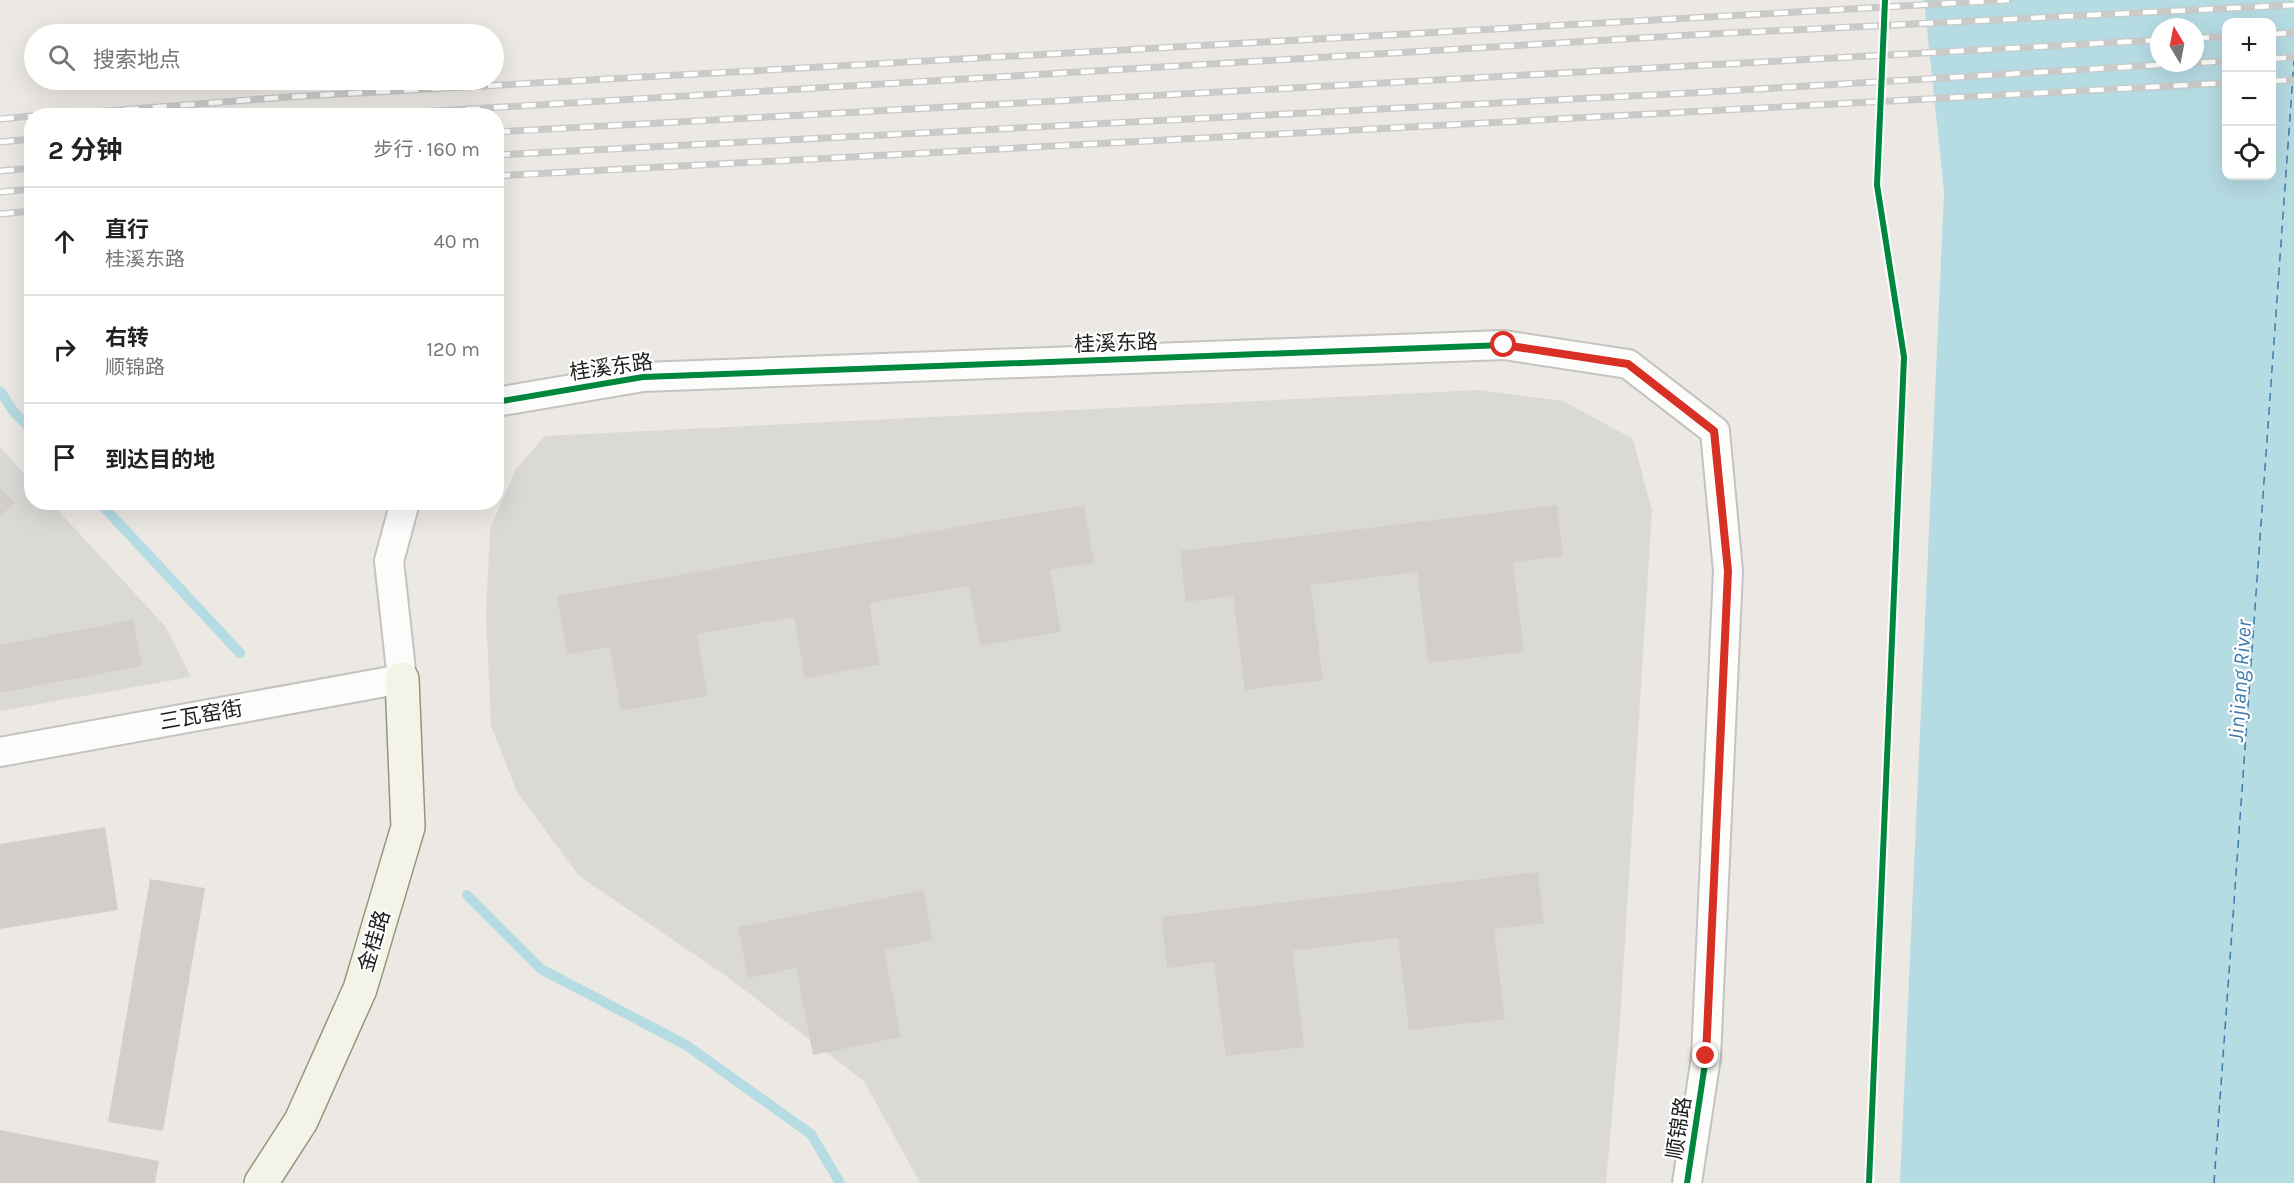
<!DOCTYPE html>
<html lang="zh">
<head>
<meta charset="utf-8">
<style>
  :root { --surface:#fff; --page:#f2f2f2; --text:#222; --muted:#767676; --line:#e0e0e0 }
  body { margin:0; font-family:Karla,"Noto Sans SC",sans-serif; background:var(--page); color:var(--text) }
  .controls { position:absolute; right:18px; top:18px; display:grid; overflow:hidden; border-radius:12px; box-shadow:0 6px 24px #0002 }
  .controls button { width:54px; height:54px; display:grid; place-items:center; padding:0; border:0; border-bottom:2px solid var(--line); background:var(--surface); color:var(--text); font:30px sans-serif }
  .compass { position:absolute; left:2150px; top:18px; width:54px; height:54px; border-radius:50%; background:var(--surface); box-shadow:0 6px 24px #0002; rotate:350deg }
  .stop { position:absolute; width:18px; height:18px; margin:-14px; border:4px solid #d93025; border-radius:50%; background:#fff }
  .stop.end { background:#d93025; border-color:#fff; box-shadow:0 2px 6px #0008 }
  .list { margin:0; padding:0; list-style:none }
  h2 { display:flex; justify-content:space-between; align-items:center; height:78px; margin:0; padding:0 24px; font-size:26px }
  h2 small { font-size:20px; font-weight:400; color:var(--muted) }
  .list li { display:grid; grid-template-columns:39px 1fr auto; gap:18px; align-items:center; box-sizing:border-box; height:108px; padding:0 24px; border-top:2px solid var(--line) }
  .list b { display:block; font-size:22px; white-space:nowrap }
  .list p { margin:0; font-size:20px; white-space:nowrap; color:var(--muted) }
  .list em { font-size:20px; font-style:normal; color:var(--muted) }
  .icon { flex:none; width:33px; height:33px; fill:none; stroke:currentColor; stroke-width:2; stroke-linecap:round; stroke-linejoin:round }
  .map { position:relative; flex:none; width:2294px; height:1183px; overflow:hidden }
  .search { position:absolute; background:var(--surface); box-shadow:0 6px 24px #0002; left:24px; top:24px; width:480px; height:66px; display:flex; align-items:center; gap:15px; box-sizing:border-box; padding:0 21px; border-radius:33px; color:var(--muted); font-size:22px }
  .panel { position:absolute; background:var(--surface); box-shadow:0 6px 24px #0002; left:24px; top:108px; width:480px; height:402px; border-radius:24px }
  .map>svg:first-child { display:block }
  .residential { fill:#dbd9d6 }
  .water { fill:#b5dbe3; fill-rule:evenodd }
  .lines { fill:none; stroke-linecap:round; stroke-linejoin:round }
  .stream { stroke:#b5dbe3; stroke-width:10 }
  .ferry { stroke:#3e7aae; stroke-width:1.5; stroke-dasharray:8 6; stroke-linecap:butt }
  .building { fill:#d2cfcb }
  .street-casing { stroke:#c4c3c1; stroke-width:32 }
  .secondary-casing { stroke:#95957c; stroke-width:36 }
  .street { stroke:#fcfcfb; stroke-width:28 }
  .secondary { stroke:#f4f3e8; stroke-width:33 }
  .rail-casing { stroke:#cacac9; stroke-width:7 }
  .rail { stroke:#fff; stroke-width:4.5; stroke-dasharray:14; stroke-linecap:butt }
  .cycleway-casing { stroke:#fff; stroke-width:10 }
  .cycleway { stroke:#00873e; stroke-width:6 }
  .route { stroke:#d93025; stroke-width:8 }
  .labels { text-anchor:middle; dominant-baseline:central; stroke-width:4.5; stroke-linejoin:round; paint-order:stroke }
  .street-label { font-size:21px; fill:#1d1d1d; stroke:#fff }
  .water-label { font-size:22px; font-style:italic; fill:#3e7aae; stroke:#fff }
</style>
</head>
<body>
<div class="map">
<svg width="2294" height="1183" viewBox="0 0 2294 1183">
  <rect width="100%" height="100%" fill="#ece9e4"/>
  <g class="residential">
    <polygon points="1479,390 1563,401 1633,439 1652,511 1619,1036 1606,1183 920,1183 864,1081 726,976 579,876 517,792 491,726 486,614 490,529 516,469 545,436"/>
    <polygon points="0,447 31,481 32,502 51,503 165,626 191,677 0,711"/>
  </g>
  <path class="water" d="M1924,0H2294V1183H1900L1944,192ZM2226,22H2272V176H2226ZM2159,27H2195V63H2159Z"/>
  <g class="lines">
    <g class="stream">
      <polyline points="0,391 14,412 32,430"/>
      <polyline points="99,502 240,653"/>
      <polyline points="467,895 541,969 686,1045 811,1134 840,1183"/>
    </g>
    <polyline class="ferry" points="2214,1183 2294,61"/>
  </g>
  <g class="building">
    <polygon points="0,488 15,503 0,517"/>
    <polygon points="1084,505 1094,563 1050,570 1061,632 980,646 969,586 869,603 880,665 805,678 794,617 697,634 708,696 621,711 610,647 567,655 557,596"/>
    <polygon points="1557,505 1563,556 1513,562 1524,652 1428,663 1417,572 1311,585 1323,680 1245,690 1233,596 1186,602 1180,551"/>
    <polygon points="133,620 142,666 0,693 0,645"/>
    <polygon points="105,827 118,910 0,929 0,844"/>
    <polygon points="1538,872 1544,923 1494,929 1505,1019 1409,1030 1398,938 1292,951 1304,1047 1226,1056 1214,962 1167,968 1161,917"/>
    <polygon points="150,879 205,888 163,1131 108,1122"/>
    <polygon points="923,890 933,940 884,950 901,1037 813,1055 796,968 748,978 738,927"/>
    <polygon points="0,1130 159,1161 155,1183 0,1183"/>
  </g>
  <g class="lines">
    <defs>
      <g id="street">
        <polyline points="496,402 643,377 1504,345 1628,364 1715,431 1728,571 1706,1057 1687,1183"/>
        <polyline points="0,752 402,679 389,561 405,502"/>
      </g>
      <polyline id="secondary" points="261,1183 301,1121 360,989 408,827 402,679"/>
    </defs>
    <use href="#street" class="street-casing"/>
    <use href="#secondary" class="secondary-casing"/>
    <use href="#street" class="street"/>
    <use href="#secondary" class="secondary"/>
    <defs>
      <g id="rail">
        <polyline points="2272,34 2294,33"/>
        <polyline points="2195,38 2226,37"/>
        <polyline points="2272,59 2294,57"/>
        <polyline points="2272,81 2294,80"/>
        <polyline points="41,116 287,97 2009,0"/>
        <polyline points="354,116 1690,35 2294,5"/>
        <polyline points="0,119 32,116"/>
        <polyline points="496,132 2159,40"/>
        <polyline points="0,142 32,139"/>
        <polyline points="496,155 1690,93 2226,61"/>
        <polyline points="0,171 32,168"/>
        <polyline points="496,176 2226,83"/>
        <polyline points="0,192 32,189"/>
        <polyline points="0,214 32,211"/>
      </g>
    </defs>
    <use href="#rail" class="rail-casing"/>
    <use href="#rail" class="rail"/>
    <defs>
      <g id="cycleway">
        <polyline points="496,402 643,377 1504,345 1628,364 1715,431 1728,571 1706,1057 1687,1183"/>
        <polyline points="1869,1183 1904,357 1877,185 1885,0"/>
      </g>
    </defs>
    <use href="#cycleway" class="cycleway-casing"/>
    <use href="#cycleway" class="cycleway"/>
  </g>
  <g class="lines">
    <polyline class="route" points="1504,345 1628,364 1714,431 1728,571 1706,1056"/>
  </g>
  <g class="labels">
    <g class="street-label">
      <text transform="translate(1116 343) rotate(-2)">桂溪东路</text>
      <text transform="translate(611 367) rotate(-8)">桂溪东路</text>
      <text transform="translate(201 715) rotate(-10)">三瓦窑街</text>
      <text transform="translate(374 941) rotate(-73)">金桂路</text>
      <text transform="translate(1679 1128) rotate(-81)">顺锦路</text>
    </g>
    <g class="water-label">
      <text transform="translate(2240 681) rotate(-86)">Jinjiang River</text>
    </g>
  </g>
</svg>
<div class="controls">
<button>+</button>
<button>−</button>
<button><svg class="icon" aria-label="locate" viewBox="0 0 24 24"><circle cx="12" cy="12" r="6"/><path d="M12 2v4M12 18v4M2 12h4M18 12h4"/></svg></button>
</div>
<svg class="compass" viewBox="-18 -18 36 36"><path d="M0-13l5 13h-10z" fill="#e53935"/><path d="M0 13l5-13h-10z" fill="#767676"/></svg>
<div class="stop" style="left:1504px;top:345px"></div>
<div class="stop end" style="left:1706px;top:1056px"></div>
<div class="search"><svg class="icon" aria-label="search" viewBox="0 0 24 24"><circle cx="10" cy="10" r="6"/><path d="M15 15l6 6"/></svg>搜索地点</div>
<section class="panel">
<h2>2 分钟<small>步行 · 160 m</small></h2>
<ul class="list">
<li><svg class="icon" aria-label="ahead" viewBox="0 0 24 24"><path d="M12 20V5M6 11l6-6 6 6"/></svg><div><b>直行</b><p>桂溪东路</p></div><em>40 m</em></li>
<li><svg class="icon" aria-label="right" viewBox="0 0 24 24"><path d="M7 20v-9h11M14 6l5 5-5 5"/></svg><div><b>右转</b><p>顺锦路</p></div><em>120 m</em></li>
<li><svg class="icon" aria-label="arrive" viewBox="0 0 24 24"><path d="M6 21V4h12l-3 4 3 4H6"/></svg><div><b>到达目的地</b></div></li>
</ul>
</section>
</div>
</body>
</html>
